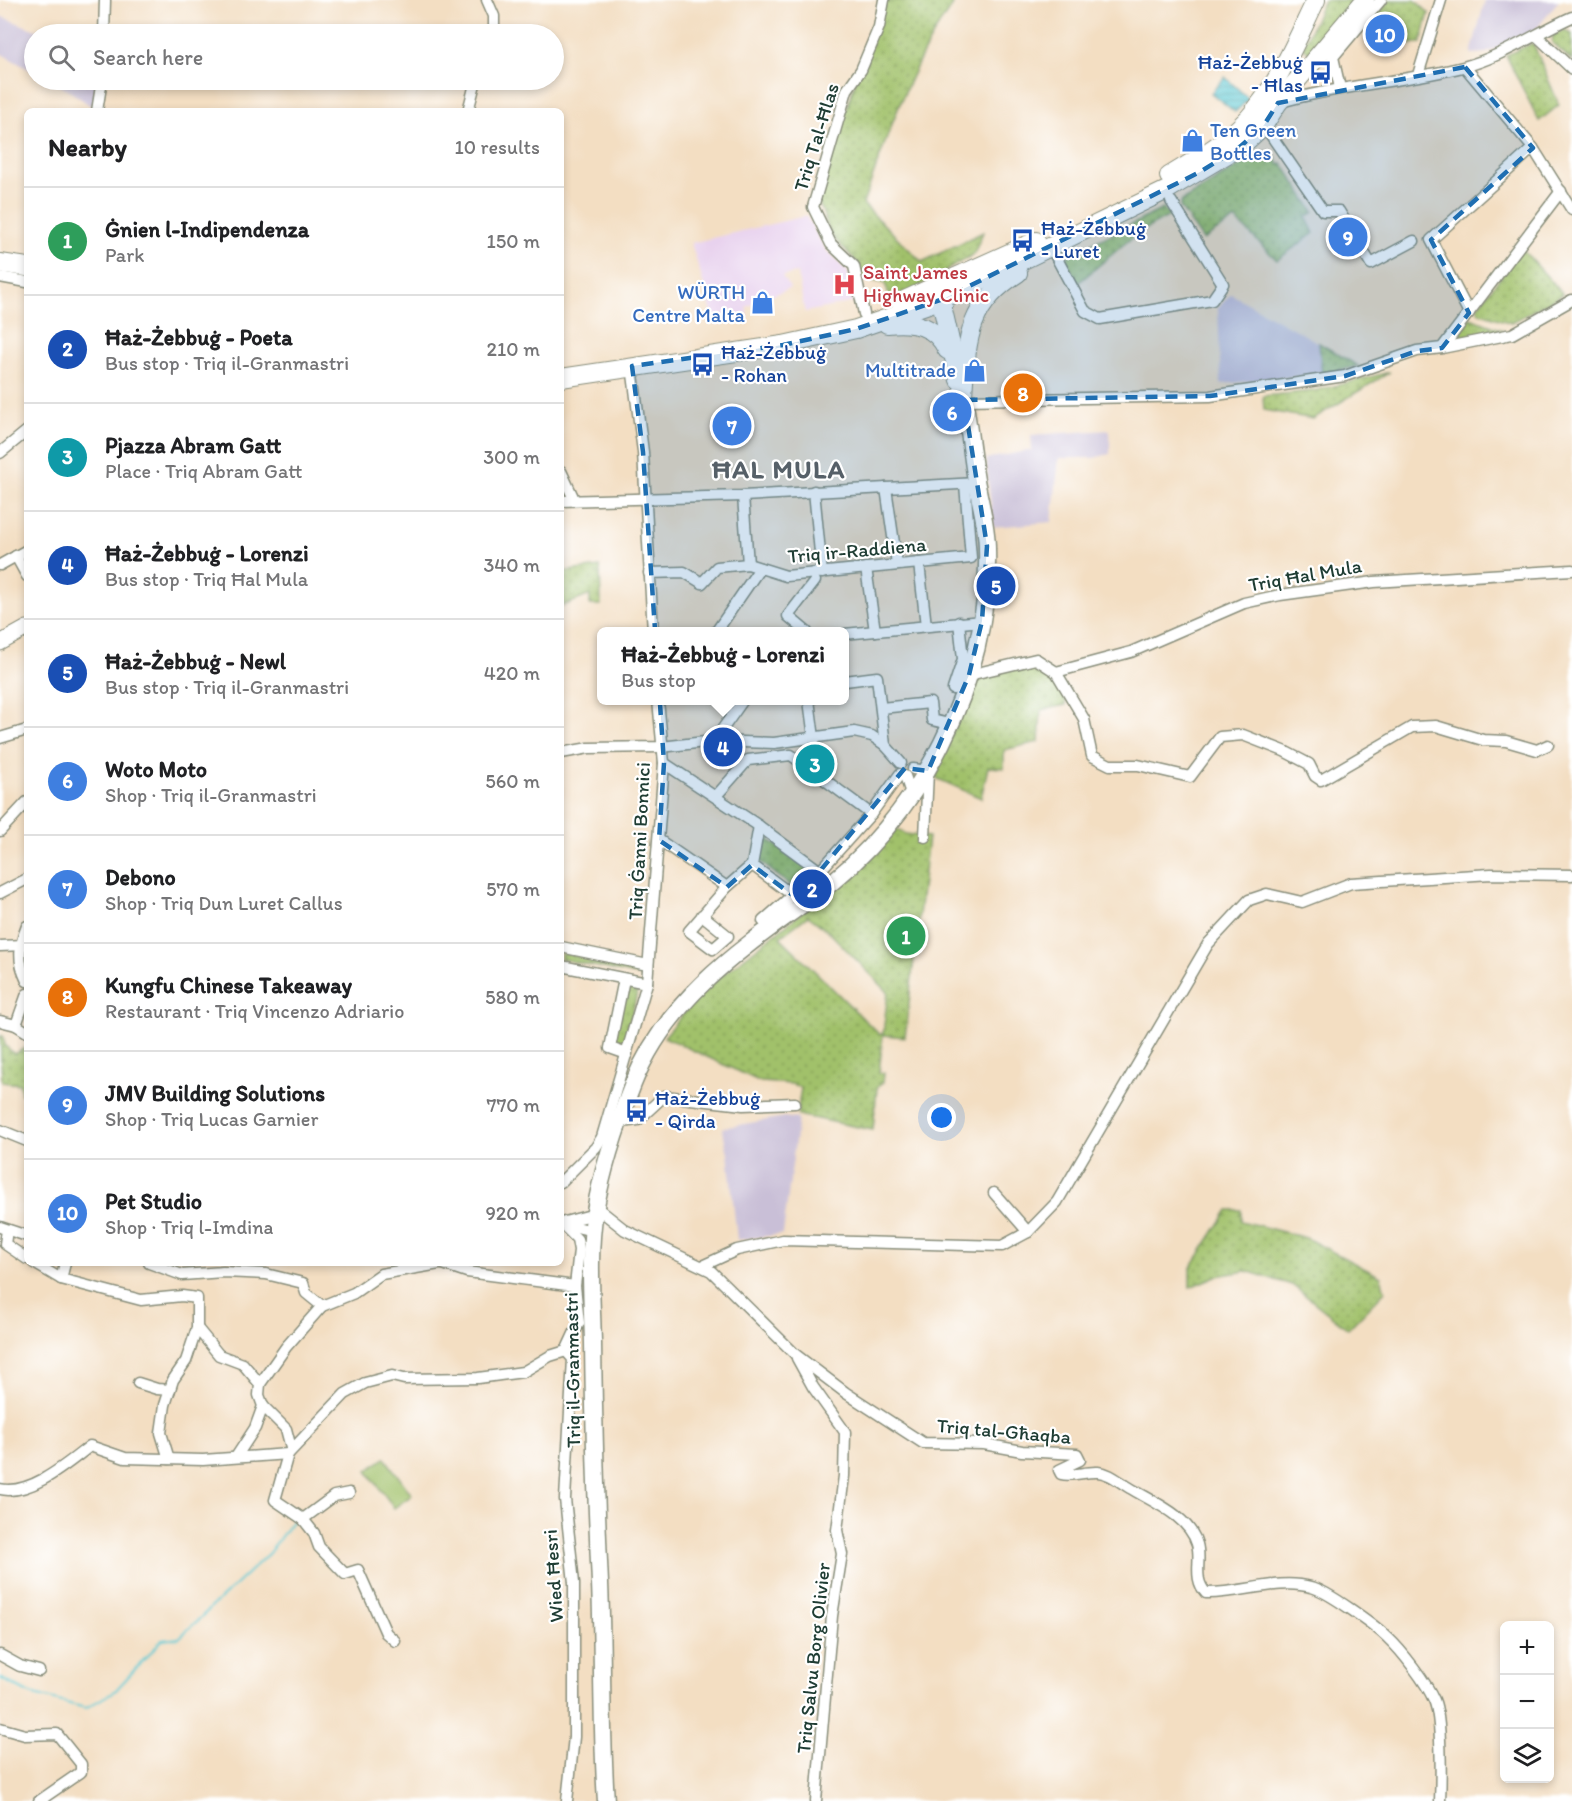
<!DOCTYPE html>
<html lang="en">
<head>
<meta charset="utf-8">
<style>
  :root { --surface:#fff; --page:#f6f6f6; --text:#202124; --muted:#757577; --line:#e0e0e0; --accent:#1f6fb2 }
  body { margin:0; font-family:Itim,sans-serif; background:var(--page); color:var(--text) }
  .controls { position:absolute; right:18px; bottom:18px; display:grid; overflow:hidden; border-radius:9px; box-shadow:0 3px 9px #0003 }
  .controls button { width:54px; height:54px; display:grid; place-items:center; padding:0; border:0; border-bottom:2px solid var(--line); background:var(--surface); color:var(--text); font:30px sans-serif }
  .you { position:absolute; left:942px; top:1118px; width:21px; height:21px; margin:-15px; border:4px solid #fff; border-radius:50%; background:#1a73e8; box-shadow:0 0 0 9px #1a73e833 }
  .badge { display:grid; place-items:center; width:39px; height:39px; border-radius:50%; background:var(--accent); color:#fff; font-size:20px; font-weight:700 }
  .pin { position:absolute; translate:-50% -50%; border:3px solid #fff; box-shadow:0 2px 6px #0006 }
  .popup { position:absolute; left:597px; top:627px; width:252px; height:78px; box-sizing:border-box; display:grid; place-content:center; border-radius:9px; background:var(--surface); filter:drop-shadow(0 2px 4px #0005); font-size:20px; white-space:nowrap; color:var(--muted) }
  .popup b { font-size:22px; color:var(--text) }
  .popup::after { content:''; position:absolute; left:50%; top:100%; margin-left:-12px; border:12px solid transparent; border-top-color:var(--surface) }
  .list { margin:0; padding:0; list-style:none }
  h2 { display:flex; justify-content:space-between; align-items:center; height:78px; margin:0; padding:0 24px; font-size:26px }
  h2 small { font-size:20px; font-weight:400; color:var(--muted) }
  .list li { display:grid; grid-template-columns:39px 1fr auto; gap:18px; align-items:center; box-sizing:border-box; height:108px; padding:0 24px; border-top:2px solid var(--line) }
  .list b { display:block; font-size:22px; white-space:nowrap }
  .list p { margin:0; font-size:20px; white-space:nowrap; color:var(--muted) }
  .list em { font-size:20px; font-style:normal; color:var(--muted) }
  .icon { flex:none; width:33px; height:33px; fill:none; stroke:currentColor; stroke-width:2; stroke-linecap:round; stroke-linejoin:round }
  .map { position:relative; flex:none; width:1572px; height:1801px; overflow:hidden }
  .search { position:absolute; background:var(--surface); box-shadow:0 3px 9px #0003; left:24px; top:24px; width:540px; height:66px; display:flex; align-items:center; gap:15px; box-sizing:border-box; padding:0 21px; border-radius:33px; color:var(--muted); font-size:22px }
  .panel { position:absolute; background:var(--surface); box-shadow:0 3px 9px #0003; left:24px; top:108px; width:540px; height:1158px; border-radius:9px }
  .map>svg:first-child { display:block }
  .built { fill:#e8d2ee }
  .industrial { fill:#c9bfd7 }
  .green { fill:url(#green-dots); stroke:#607f4f; stroke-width:1.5; fill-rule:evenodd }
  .pitch { fill:#a1c16a; stroke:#607f4f; stroke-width:1.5 }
  .water { fill:url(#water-rules); stroke:#3c8282; stroke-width:1.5 }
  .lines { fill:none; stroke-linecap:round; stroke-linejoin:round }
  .stream { stroke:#5ac7d1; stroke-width:2 }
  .street-casing { stroke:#898e7b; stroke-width:13 }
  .secondary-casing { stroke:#898e7b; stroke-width:17 }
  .primary-casing { stroke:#898e7b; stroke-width:19 }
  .highway-casing { stroke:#898e7b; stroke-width:20 }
  .street { stroke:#fff; stroke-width:10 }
  .secondary { stroke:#fff; stroke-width:15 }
  .primary { stroke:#fff; stroke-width:16 }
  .highway { stroke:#fff; stroke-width:18 }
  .marked { fill:#1f6fb2; fill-opacity:0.2; stroke:#1f6fb2; stroke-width:4.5; stroke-dasharray:12 8; stroke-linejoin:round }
  .labels { text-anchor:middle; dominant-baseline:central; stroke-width:4.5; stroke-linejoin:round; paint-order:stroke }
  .transit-label { font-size:20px; fill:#164399; stroke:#fff; text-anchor:start }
  .shop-label { font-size:20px; fill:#366cbe; stroke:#fff; text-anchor:end }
  .street-label { font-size:20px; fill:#1f3d34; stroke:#fff }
  .health-label { font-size:20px; fill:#be3a42; stroke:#fff; text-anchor:start }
  .district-label { font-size:26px; font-weight:bold; letter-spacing:1.5px; fill:#566068; stroke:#fff }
</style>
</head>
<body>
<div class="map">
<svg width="1572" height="1801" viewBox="0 0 1572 1801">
  <defs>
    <pattern id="green-dots" width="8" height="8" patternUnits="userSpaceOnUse" patternTransform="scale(1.5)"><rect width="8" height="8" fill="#a1c16a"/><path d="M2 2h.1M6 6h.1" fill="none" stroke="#839e58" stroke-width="1.8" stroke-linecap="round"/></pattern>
    <pattern id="water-rules" width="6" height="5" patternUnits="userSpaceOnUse" patternTransform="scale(1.5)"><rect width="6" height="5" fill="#5ac7d1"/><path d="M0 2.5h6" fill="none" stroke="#4aa3aa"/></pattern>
  </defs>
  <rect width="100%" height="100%" fill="#fff"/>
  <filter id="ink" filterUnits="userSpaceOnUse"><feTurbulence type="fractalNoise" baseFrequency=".0167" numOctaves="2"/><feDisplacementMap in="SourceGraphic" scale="12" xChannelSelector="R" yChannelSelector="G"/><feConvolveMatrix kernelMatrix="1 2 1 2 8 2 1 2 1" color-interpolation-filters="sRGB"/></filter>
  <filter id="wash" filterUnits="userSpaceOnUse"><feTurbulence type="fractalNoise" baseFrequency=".008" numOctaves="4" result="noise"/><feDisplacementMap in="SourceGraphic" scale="24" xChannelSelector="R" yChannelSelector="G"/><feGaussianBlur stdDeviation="1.35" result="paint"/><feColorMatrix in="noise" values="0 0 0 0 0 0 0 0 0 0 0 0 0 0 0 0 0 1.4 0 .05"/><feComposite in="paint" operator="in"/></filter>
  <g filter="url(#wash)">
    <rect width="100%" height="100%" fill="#f3dec2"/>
    <polygon class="built" points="806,216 825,249 848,272 854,302 805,312 797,273 782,276 790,288 746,307 749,318 716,325 691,243"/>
    <g class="industrial">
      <polygon points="1485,0 1559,0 1534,32 1486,53 1471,54"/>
      <polygon points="0,16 46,34 34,34 34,72 0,53"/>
      <polygon points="48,80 97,80 94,108 68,90"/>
      <polygon points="1231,294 1319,343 1322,374 1221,384 1218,308"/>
      <polygon points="1110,430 1110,454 1093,458 1059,458 1052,522 993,527 986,459 1032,450 1031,435"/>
      <polygon points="784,1117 798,1119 783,1234 737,1240 728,1153 722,1128"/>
    </g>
    <g class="green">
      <path d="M881,0H951L953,5C913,57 885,142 863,204L922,262L983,232L974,254L906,294L890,300L885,283L862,279L858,263L831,235L818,200Z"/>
      <polygon points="1324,0 1353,0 1310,53 1303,47"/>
      <polygon points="1390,0 1415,0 1429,13 1421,43 1409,44 1376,16"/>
      <polygon points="1565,30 1572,34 1572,61 1552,43 1553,35"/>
      <polygon points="1533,43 1559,105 1539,121 1506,55"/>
      <polygon points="1262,152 1272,152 1279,165 1282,163 1314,212 1306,217 1314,233 1277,260 1235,219 1203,240 1180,207 1182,201"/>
      <polygon points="1163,209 1171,215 1135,235 1078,283 1066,260 1069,255"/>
      <polygon points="1522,249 1563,294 1511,323 1478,312 1478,306"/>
      <polygon points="1470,318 1503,330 1459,338 1457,334"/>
      <polygon points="1319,343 1358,366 1322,374"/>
      <polygon points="1390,372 1313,419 1264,410 1263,396 1314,391"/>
      <polygon points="600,567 601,605 590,605 590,595 563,606 561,572"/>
      <polygon points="1037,663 1054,675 1070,698 1065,701 1066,705 1041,710 1039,742 1004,750 1004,768 988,767 981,798 936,778 939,763 976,678"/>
      <path d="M897,829L906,834L928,837L905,1037L883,1035L879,1073H884L883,1082L877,1088L873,1130L797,1115L801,1088L792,1084L761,1082L664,1037L703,990L864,864ZM808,916L829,932L888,992L883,1034H879L780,937Z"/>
      <polygon points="762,835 809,869 791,886 757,859"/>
      <polygon points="561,953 642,968 641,976 561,959"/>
      <polygon points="627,983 639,985 624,1047 612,1044"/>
      <polygon points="0,1036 3,1036 5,1045 14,1054 25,1048 27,1095 21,1094 20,1084 2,1082"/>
      <polygon points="1228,1210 1241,1210 1241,1221 1306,1238 1381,1277 1385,1291 1348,1329 1292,1285 1246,1271 1216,1276 1190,1287 1190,1269"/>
    </g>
    <polygon class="pitch" points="385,1458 412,1495 394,1508 367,1471"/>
    <polygon class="water" points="1225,77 1249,99 1235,112 1211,93"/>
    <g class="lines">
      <polyline class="stream" points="0,1678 30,1694 86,1708 115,1691 162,1640 179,1638 269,1553 293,1520"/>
    </g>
  </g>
  <g filter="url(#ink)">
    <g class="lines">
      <defs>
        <g id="street">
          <polyline points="487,0 494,16 494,34"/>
          <polyline points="104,34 105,0"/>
          <polyline points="1538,37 1572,69"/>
          <polyline points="1465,67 1533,148 1572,210"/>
          <polyline points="1418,75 1441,0"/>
          <polyline points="1340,88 1333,57 1381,0"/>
          <path d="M1281,102C1341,85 1403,82 1463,67C1502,57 1536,33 1572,17"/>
          <polyline points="97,111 102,80"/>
          <polyline points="468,111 476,80"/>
          <polyline points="1264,125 1323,211 1339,211 1371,264 1414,241"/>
          <polyline points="1055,255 1085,311 1100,319 1212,300 1223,284 1171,201"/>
          <polyline points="0,277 27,282"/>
          <polyline points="1469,313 1431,240 1533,148"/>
          <polyline points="864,314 854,266 831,244 813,207 847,90 861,70 879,27 884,0"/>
          <polyline points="1442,348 1512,334 1572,300"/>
          <polyline points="632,366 643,452 653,632"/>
          <polyline points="964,400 1210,396 1345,376 1417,351 1442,348 1561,191"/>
          <polyline points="0,453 27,431"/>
          <polyline points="561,471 574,499"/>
          <polyline points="886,488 897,564"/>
          <polyline points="814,491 822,573"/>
          <polyline points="743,496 748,564"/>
          <polyline points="561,501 743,496 977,483"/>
          <polyline points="16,556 27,576"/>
          <polyline points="919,563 926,626"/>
          <polyline points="0,565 27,550"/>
          <polyline points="866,568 875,631"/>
          <polyline points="649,573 684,572 702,583 717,567 748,564 786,576 971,558 965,484"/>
          <polyline points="716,632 760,568"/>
          <polyline points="807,632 788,616 815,581"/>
          <polyline points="844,634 982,621"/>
          <polyline points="1056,672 1131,652 1244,603 1280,595 1374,582 1572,570"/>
          <polyline points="969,675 1036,659 1056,672 1084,719 1092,756 1110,765 1138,765 1190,777 1220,737 1243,735 1284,751 1309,764 1315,776 1321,780 1412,727 1436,726 1483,740 1506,741 1537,750 1548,745"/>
          <polyline points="845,681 877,677 885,745"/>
          <polyline points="953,689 963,659 959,622"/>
          <polyline points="809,700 814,738"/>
          <polyline points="881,708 930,703 932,720 949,724"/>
          <polyline points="0,738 27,730"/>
          <polyline points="714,741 743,700"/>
          <polyline points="561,753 589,748 661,747 714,741 774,743 854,732 872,736 885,745 901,763"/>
          <polyline points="664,763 759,826 820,871"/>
          <polyline points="913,769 928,771 925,837"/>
          <polyline points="905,776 912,796"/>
          <polyline points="716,796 748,760 791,755 871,814"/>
          <polyline points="0,831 27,802"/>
          <polyline points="659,840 727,887"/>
          <polyline points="752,865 791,894"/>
          <polyline points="0,893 27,879"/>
          <polyline points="702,915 728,936 713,949 689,931 727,887 752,865 759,826"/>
          <polyline points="763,921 820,871 871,814 900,774"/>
          <path d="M27,926C19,946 17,961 27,981"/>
          <polyline points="0,946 24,945"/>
          <polyline points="561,947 648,965"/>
          <polyline points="561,966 647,983"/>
          <polyline points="624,979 610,1048 627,1054"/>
          <polyline points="0,1021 16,1025 27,1032"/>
          <polyline points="16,1025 27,994"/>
          <polyline points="621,1122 638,1120 664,1096 743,1105 795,1103"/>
          <polyline points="0,1130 27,1141"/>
          <polyline points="561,1182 596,1147 602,1137 647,983 664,763 658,700"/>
          <polyline points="994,1193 1028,1232"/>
          <path d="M596,1207L625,1230L711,1271L796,1355L846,1393L923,1443L984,1444L1022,1451L1077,1454L1080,1460L1059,1470L1061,1474C1073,1477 1085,1471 1098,1472C1111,1473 1119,1482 1130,1488C1153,1502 1189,1516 1197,1544C1202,1561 1192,1578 1206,1593C1240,1594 1278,1578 1311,1587C1326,1590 1376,1626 1388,1638C1402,1651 1426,1682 1434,1700C1442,1718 1441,1780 1440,1801"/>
          <polyline points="561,1223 577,1239 579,1250 575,1286 579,1323 566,1351"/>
          <polyline points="561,1223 595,1214"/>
          <polyline points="564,1224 593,1231"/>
          <polyline points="0,1227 27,1236"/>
          <polyline points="7,1230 5,1244 27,1259"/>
          <polyline points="34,1263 61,1279 141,1300 182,1296 197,1298 197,1328 186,1361 173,1380 165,1405 161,1433 169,1459"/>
          <polyline points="149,1263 182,1275 223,1272 266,1274 303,1283 306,1293 322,1306"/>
          <polyline points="443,1264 467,1272 575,1286"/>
          <polyline points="702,1266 737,1250 783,1240 1002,1246 1028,1232 1057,1202 1208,944 1249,900 1267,894 1302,902 1351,883 1491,874 1572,875"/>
          <polyline points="61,1279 65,1263"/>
          <polyline points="197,1328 219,1355 243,1364 260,1384"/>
          <polyline points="566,1351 573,1359 565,1499 574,1583 574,1737 567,1801"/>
          <polyline points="797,1358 813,1387 845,1432 844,1476 837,1530 842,1554 832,1616 816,1801"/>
          <polyline points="138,1383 157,1389 170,1390"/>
          <polyline points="263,1406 286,1429 291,1448"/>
          <polyline points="288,1454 275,1500 303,1519 314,1533 319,1547 345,1574 358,1570 386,1633 395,1641"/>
          <polyline points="236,1457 255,1428 263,1406 259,1395 260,1384 286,1347 322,1306 354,1293 381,1274 445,1263"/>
          <path d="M0,1489C30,1496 68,1463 90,1446L125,1458L203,1460L288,1454L345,1394L365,1383L392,1376L404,1379L478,1378L523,1372L550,1356L566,1351"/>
          <polyline points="303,1519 334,1496 349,1493"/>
          <polyline points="0,1655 20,1666 39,1671"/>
          <polyline points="0,1728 25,1735 57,1734 81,1764 81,1772 39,1801"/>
        </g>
        <polyline id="secondary" points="0,643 27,628"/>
        <path id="primary" d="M606,1801C601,1729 603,1656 600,1583C596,1503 594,1423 593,1343C592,1300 588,1253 595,1211C602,1171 618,1122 633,1084C667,998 741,949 813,897C920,820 991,681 987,549C987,525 980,503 976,480C971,452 969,423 963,395"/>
        <g id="highway">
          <path d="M1169,176C1199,158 1234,138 1256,109C1282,76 1298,37 1316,0"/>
          <polyline points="0,263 27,267"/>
          <polyline points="948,291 943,299 943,310 959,380"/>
          <polyline points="900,302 1036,241"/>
          <path d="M887,324C912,321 936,325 947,350"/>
          <polyline points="561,378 783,345 856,329 943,299 1167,190 1241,146 1264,125 1278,103 1365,0"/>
          <path d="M963,395C967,340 967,305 1018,273"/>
        </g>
      </defs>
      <use href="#street" class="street-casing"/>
      <use href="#secondary" class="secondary-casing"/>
      <use href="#primary" class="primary-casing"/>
      <use href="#highway" class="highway-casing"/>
      <use href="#street" class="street"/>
      <use href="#secondary" class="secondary"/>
      <use href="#primary" class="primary"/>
      <use href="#highway" class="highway"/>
    </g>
  </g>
  <path class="marked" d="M1465,67L1533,148L1431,240L1469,313L1442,348L1417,351L1345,376L1210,396L964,400L987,546L982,621L969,675L928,771L905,768L820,871L791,894L752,865L727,887L659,840L664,763L643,452L632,366L783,345L856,329L943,299L1200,172L1241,146L1264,125L1278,103Z"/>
  <defs>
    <symbol id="bus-bare" viewBox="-9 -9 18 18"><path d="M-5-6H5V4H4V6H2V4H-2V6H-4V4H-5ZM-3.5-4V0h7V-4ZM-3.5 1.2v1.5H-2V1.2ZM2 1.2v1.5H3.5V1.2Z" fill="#1a4fb4" stroke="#fff" stroke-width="2.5" paint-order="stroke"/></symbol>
    <symbol id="shop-bare" viewBox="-9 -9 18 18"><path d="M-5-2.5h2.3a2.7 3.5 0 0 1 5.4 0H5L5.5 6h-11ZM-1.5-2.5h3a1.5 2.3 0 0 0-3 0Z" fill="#3f7fe0" stroke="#fff" stroke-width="2.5" paint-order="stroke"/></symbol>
    <symbol id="hospital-bare" viewBox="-9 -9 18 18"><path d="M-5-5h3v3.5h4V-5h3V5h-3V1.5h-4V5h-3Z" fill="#e0444e" stroke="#fff" stroke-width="2.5" paint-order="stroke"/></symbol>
  </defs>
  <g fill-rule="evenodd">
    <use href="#bus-bare" x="1304" y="56" width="33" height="33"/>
    <use href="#shop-bare" x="1176" y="124" width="33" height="33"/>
    <use href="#bus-bare" x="1006" y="224" width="33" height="33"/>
    <use href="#hospital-bare" x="828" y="268" width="33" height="33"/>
    <use href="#shop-bare" x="746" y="286" width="33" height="33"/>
    <use href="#bus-bare" x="686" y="348" width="33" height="33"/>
    <use href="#shop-bare" x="958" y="354" width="33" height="33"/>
    <use href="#bus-bare" x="620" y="1094" width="33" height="33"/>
  </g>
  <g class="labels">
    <g class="transit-label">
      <text x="1303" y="62" text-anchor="end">Ħaż-Żebbuġ<tspan x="1303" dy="23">- Ħlas</tspan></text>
      <text x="1041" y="228">Ħaż-Żebbuġ<tspan x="1041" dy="23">- Luret</tspan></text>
      <text x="721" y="352">Ħaż-Żebbuġ<tspan x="721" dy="23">- Rohan</tspan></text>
      <text x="655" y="1098">Ħaż-Żebbuġ<tspan x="655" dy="23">- Qirda</tspan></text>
    </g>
    <g class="shop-label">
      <text x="1210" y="130" text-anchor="start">Ten Green<tspan x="1210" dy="23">Bottles</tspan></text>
      <text x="745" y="292">WÜRTH<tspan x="745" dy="23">Centre Malta</tspan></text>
      <text x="956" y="370">Multitrade</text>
    </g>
    <g class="street-label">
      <text transform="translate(816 137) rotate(-73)">Triq Tal-Ħlas</text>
      <text transform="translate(857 550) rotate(-5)">Triq ir-Raddiena</text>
      <text transform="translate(1305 575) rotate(-10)">Triq Ħal Mula</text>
      <text transform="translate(639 841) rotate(-87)">Triq Ġanni Bonnici</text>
      <text transform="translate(572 1370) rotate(-91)">Triq il-Granmastri</text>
      <text transform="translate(1004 1431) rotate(5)">Triq tal-Għaqba</text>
      <text transform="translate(553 1576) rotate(-94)">Wied Ħesri</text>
      <text transform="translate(813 1658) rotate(-84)">Triq Salvu Borg Olivier</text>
    </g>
    <g class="health-label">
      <text x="863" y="272">Saint James<tspan x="863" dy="23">Highway Clinic</tspan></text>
    </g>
    <g class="district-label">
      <text x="779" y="469">ĦAL MULA</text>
    </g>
  </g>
</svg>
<div class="controls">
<button>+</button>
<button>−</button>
<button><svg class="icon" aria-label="layers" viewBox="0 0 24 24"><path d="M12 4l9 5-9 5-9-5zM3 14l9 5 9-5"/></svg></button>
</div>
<div class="you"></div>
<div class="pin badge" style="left:906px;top:936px;background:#2e9e5b">1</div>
<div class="pin badge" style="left:812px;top:889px;background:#1a4fb4">2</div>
<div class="pin badge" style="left:815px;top:764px;background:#0f9aa8">3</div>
<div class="pin badge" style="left:723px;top:747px;background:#1a4fb4">4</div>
<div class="popup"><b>Ħaż-Żebbuġ - Lorenzi</b>Bus stop</div>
<div class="pin badge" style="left:996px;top:586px;background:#1a4fb4">5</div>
<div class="pin badge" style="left:952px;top:412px;background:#3f7fe0">6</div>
<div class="pin badge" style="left:732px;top:426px;background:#3f7fe0">7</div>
<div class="pin badge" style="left:1023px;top:393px;background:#e8710a">8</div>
<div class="pin badge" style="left:1348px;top:237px;background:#3f7fe0">9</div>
<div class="pin badge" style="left:1385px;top:34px;background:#3f7fe0">10</div>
<div class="search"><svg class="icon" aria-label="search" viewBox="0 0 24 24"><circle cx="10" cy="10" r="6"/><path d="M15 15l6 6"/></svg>Search here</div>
<section class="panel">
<h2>Nearby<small>10 results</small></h2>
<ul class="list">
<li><span class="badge" style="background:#2e9e5b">1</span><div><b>Ġnien l-Indipendenza</b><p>Park</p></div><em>150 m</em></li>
<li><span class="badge" style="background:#1a4fb4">2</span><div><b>Ħaż-Żebbuġ - Poeta</b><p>Bus stop · Triq il-Granmastri</p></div><em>210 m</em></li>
<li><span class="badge" style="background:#0f9aa8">3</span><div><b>Pjazza Abram Gatt</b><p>Place · Triq Abram Gatt</p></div><em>300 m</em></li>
<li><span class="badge" style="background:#1a4fb4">4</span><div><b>Ħaż-Żebbuġ - Lorenzi</b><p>Bus stop · Triq Ħal Mula</p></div><em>340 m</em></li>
<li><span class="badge" style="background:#1a4fb4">5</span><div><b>Ħaż-Żebbuġ - Newl</b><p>Bus stop · Triq il-Granmastri</p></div><em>420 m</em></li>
<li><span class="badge" style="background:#3f7fe0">6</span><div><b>Woto Moto</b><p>Shop · Triq il-Granmastri</p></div><em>560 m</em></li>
<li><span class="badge" style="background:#3f7fe0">7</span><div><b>Debono</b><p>Shop · Triq Dun Luret Callus</p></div><em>570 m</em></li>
<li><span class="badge" style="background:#e8710a">8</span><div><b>Kungfu Chinese Takeaway</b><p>Restaurant · Triq Vincenzo Adriario</p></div><em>580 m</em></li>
<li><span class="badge" style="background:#3f7fe0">9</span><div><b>JMV Building Solutions</b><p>Shop · Triq Lucas Garnier</p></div><em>770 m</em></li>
<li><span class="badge" style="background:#3f7fe0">10</span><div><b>Pet Studio</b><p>Shop · Triq l-Imdina</p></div><em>920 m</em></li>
</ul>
</section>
</div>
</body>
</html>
